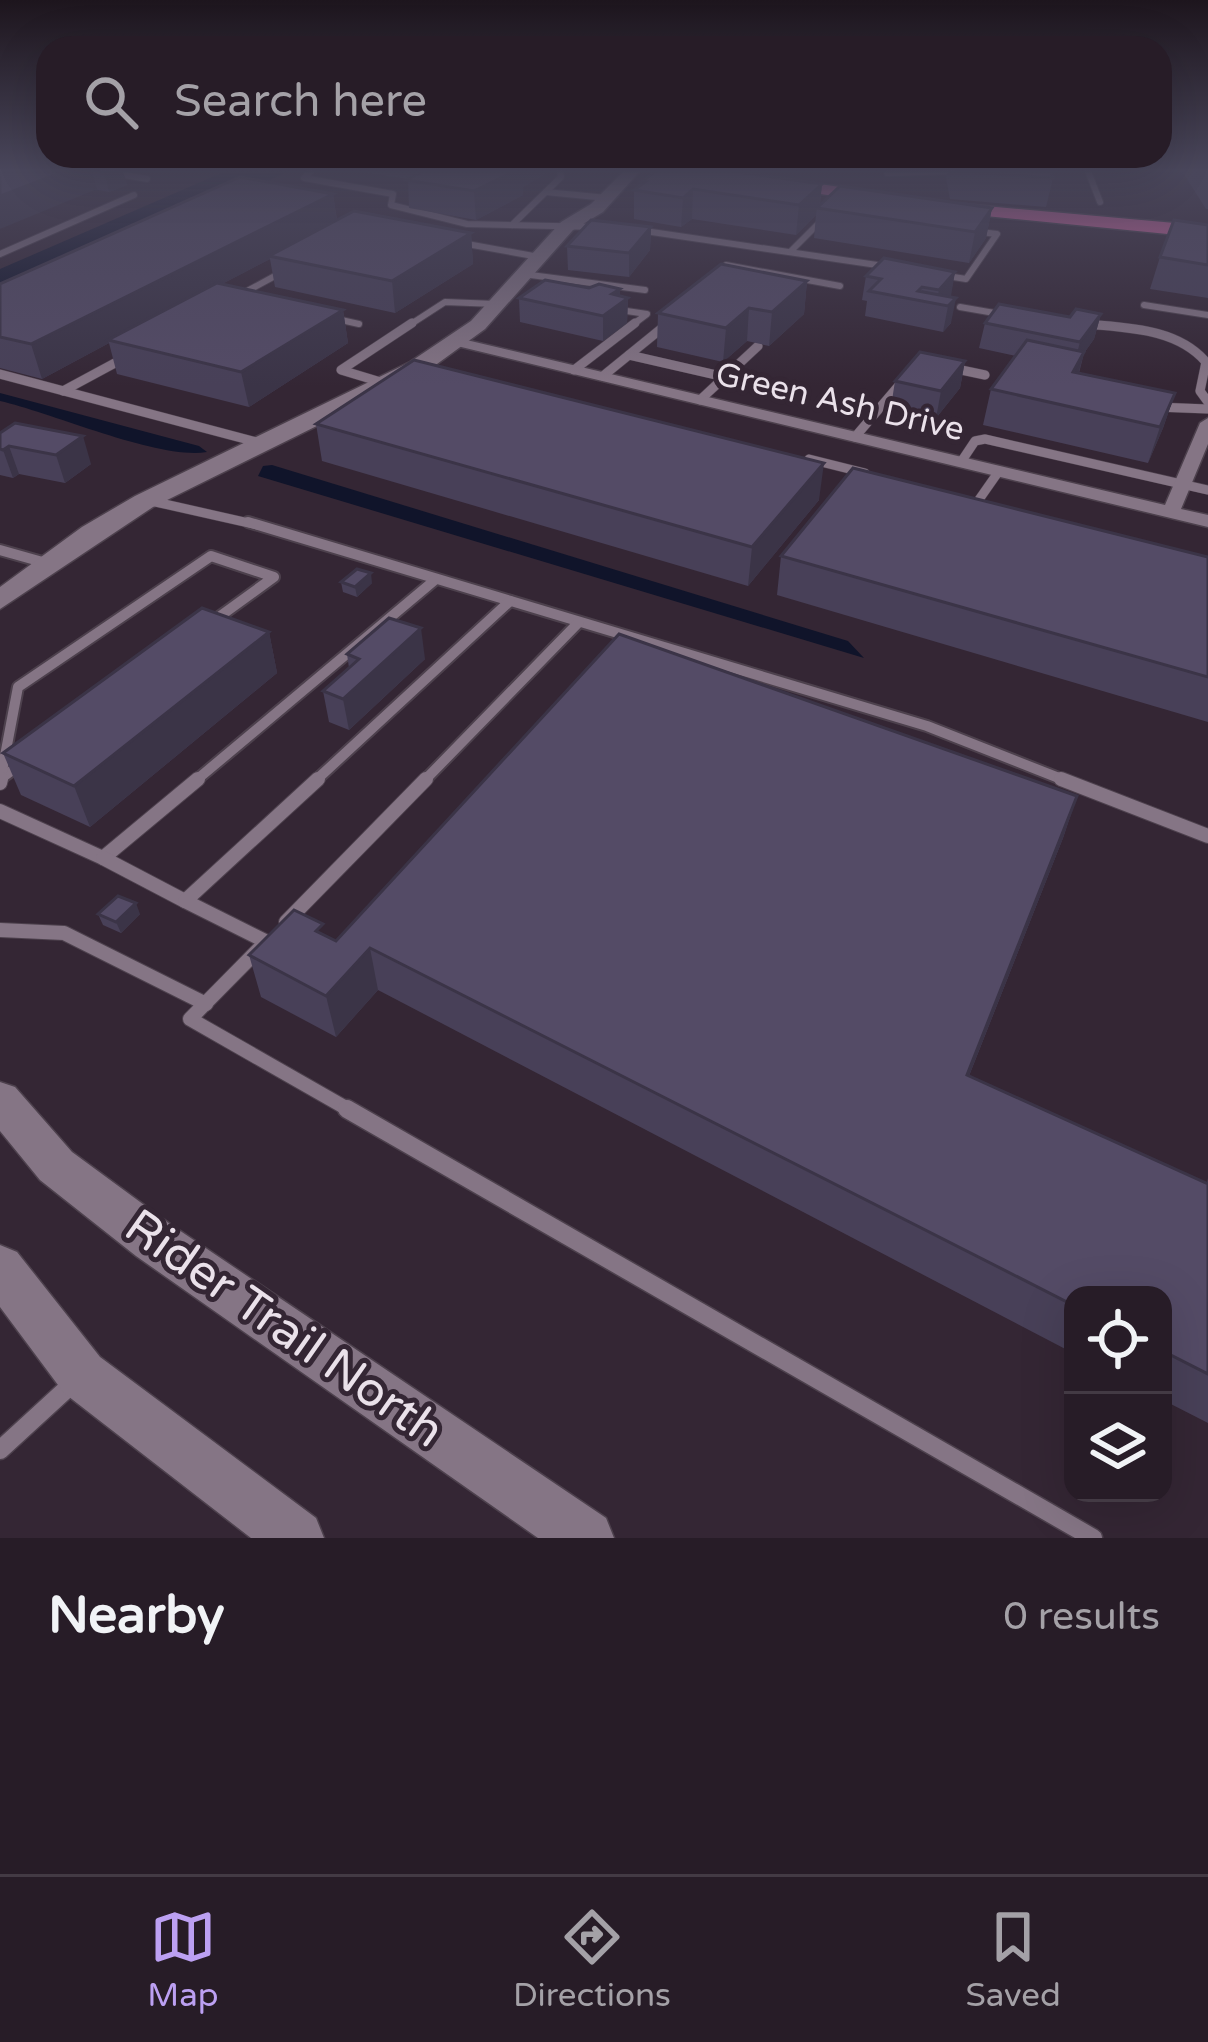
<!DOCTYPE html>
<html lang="en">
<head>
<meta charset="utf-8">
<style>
  :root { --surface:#271c27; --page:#332933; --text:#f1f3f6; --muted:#a4a1a7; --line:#433a44; --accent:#bca0f2 }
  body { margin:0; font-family:"Varela Round",sans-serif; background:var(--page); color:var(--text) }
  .controls { position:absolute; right:36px; bottom:36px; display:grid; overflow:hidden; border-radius:24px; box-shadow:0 12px 48px #0002 }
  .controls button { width:108px; height:108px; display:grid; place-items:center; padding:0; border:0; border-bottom:3px solid var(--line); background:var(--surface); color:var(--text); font:60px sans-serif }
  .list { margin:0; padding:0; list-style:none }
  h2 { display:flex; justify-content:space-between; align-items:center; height:156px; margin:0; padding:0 48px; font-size:51px }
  h2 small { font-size:39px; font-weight:400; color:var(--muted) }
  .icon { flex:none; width:66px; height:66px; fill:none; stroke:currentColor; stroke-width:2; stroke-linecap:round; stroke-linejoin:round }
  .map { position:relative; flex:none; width:1208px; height:1538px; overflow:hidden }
  .search { position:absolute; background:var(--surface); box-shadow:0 12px 48px #0002; left:36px; right:36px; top:36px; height:132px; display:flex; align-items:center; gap:30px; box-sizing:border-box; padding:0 42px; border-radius:36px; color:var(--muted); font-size:45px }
  .sheet { height:336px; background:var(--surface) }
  nav { display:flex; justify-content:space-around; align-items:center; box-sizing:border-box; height:168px; border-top:3px solid var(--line); background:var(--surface); font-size:33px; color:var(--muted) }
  nav a { display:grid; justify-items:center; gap:6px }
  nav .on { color:var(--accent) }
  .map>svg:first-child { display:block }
  .water { fill:#10142a }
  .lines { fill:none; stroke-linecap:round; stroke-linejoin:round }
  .lane-far4-casing { stroke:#4d414d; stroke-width:8 }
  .lane-far3-casing { stroke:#4d414d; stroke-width:10 }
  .lane-far2-casing { stroke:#4d414d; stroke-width:14 }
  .lane-far1-casing { stroke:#4d414d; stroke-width:16 }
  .lane-casing { stroke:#4d414d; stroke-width:21 }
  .street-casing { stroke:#4d414d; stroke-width:3 }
  .secondary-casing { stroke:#4d414d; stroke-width:3 }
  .highway-casing { stroke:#4d414d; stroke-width:3 }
  .lane-far4 { stroke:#857585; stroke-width:6 }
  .lane-far3 { stroke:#857585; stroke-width:9 }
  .lane-far2 { stroke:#857585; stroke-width:10 }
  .lane-far1 { stroke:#857585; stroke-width:14 }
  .lane { stroke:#857585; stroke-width:18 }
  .street { fill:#857585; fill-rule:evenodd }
  .secondary { fill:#857585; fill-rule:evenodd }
  .highway { fill:#f26caf; fill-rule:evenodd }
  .wall { fill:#484058 }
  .shaded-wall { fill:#3b3447 }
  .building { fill:#544b66; stroke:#3b3447; stroke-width:3 }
  .labels { text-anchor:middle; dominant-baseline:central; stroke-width:10; stroke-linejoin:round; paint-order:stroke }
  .far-street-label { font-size:33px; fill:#eae1ea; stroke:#342634 }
  .near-street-label { font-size:48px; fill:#eae1ea; stroke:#342634 }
</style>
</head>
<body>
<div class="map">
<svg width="1208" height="1538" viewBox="0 0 1208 1538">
  <rect width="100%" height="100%" fill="#342634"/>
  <g class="water">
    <polygon points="226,171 289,171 0,304 0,269"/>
    <path d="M0,393L199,446L207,452C158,460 53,413 0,401Z"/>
    <polygon points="272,465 848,641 864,658 258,476 263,466"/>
  </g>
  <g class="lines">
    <defs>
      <g id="lane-far4">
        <polyline points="103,171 147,179"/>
        <polyline points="311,171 304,178 393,194 391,205 467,224 600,227"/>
        <polyline points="1088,171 1100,202"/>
        <polyline points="887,173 962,171"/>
        <polyline points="546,192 607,198"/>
        <polyline points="512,225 561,177 560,171"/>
        <polyline points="638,230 891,267"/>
        <polyline points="456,242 539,257"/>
        <polyline points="791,251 824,218"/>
        <polyline points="0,254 134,195"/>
        <polyline points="717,273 726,265 840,286"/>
        <polyline points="523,274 645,290"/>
        <polyline points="941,275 966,279 997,234 972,231"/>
        <polyline points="238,296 284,271"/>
        <polyline points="1144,305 1208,315"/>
        <polyline points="960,307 1006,315"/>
        <polyline points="613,309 647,314 631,326"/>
        <polyline points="332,318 359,324"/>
        <polyline points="1086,324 1108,326"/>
        <polyline points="408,326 445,302 496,304"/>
      </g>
      <g id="lane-far3">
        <path d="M1086,324C1127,328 1177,328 1206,362L1200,391L1208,402"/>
        <polyline points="629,355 725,377"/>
        <polyline points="947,367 985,375"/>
        <polyline points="574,370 635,323"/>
        <polyline points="0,374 260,443"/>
        <polyline points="603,376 667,324"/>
        <polyline points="384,383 341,370 412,323"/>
        <polyline points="63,391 126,357"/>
        <polyline points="700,400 758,346"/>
        <polyline points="1156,407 1208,409"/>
        <polyline points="855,437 901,383"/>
        <polyline points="809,459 865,473"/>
        <polyline points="961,462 975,441 985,439 1208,490"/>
        <polyline points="151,501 258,525"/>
        <polyline points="978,501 999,471"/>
      </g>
      <g id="lane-far2">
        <polyline points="248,522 927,726 1069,782"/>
        <polyline points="0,550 46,563"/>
        <polyline points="3,777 22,763"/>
        <polyline points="0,782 18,687 211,556 274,577 212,622"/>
        <polyline points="194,782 436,579"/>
        <polyline points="314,782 510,601"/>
        <polyline points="423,782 579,622"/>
      </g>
      <g id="lane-far1">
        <polyline points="1061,779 1208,836"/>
        <polyline points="0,783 1,779"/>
        <polyline points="0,811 103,858 198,779"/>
        <polyline points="103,858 185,901"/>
        <polyline points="286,922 426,779"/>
        <polyline points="0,930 64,933 206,1004"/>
        <polyline points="267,942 185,901 318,779"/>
        <polyline points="259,949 190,1019 353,1112"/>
      </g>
      <g id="lane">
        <polyline points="347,1109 1093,1538"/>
        <polyline points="0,1450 72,1384"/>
      </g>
      <polygon id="street" points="458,338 1165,505 1200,423 1208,418 1208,444 1181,509 1208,515 1208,527 453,345 451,342"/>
      <g id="secondary">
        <polygon points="624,171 640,171 603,212 573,230 485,329 426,372 153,507 0,609 0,587 82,527 135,496 410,362 471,321 561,222 591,204"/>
        <polygon points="0,1082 15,1087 72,1152 170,1224 606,1518 614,1538 538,1538 136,1256 40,1180 0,1131"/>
        <polygon points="0,1245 17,1252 100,1357 316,1518 324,1538 251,1538 64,1393 0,1307"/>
      </g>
      <g id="highway">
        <polygon points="692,171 732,171 881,193 890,198 881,203 700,176"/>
        <polygon points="941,202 1208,226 1208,238 935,211 932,207"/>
      </g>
    </defs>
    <use href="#lane-far4" class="lane-far4-casing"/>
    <use href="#lane-far3" class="lane-far3-casing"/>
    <use href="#lane-far2" class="lane-far2-casing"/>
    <use href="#lane-far1" class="lane-far1-casing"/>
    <use href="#lane" class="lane-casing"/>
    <use href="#street" class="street-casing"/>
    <use href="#secondary" class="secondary-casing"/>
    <use href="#highway" class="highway-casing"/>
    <use href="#lane-far4" class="lane-far4"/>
    <use href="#lane-far3" class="lane-far3"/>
    <use href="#lane-far2" class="lane-far2"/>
    <use href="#lane-far1" class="lane-far1"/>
    <use href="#lane" class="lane"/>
    <use href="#street" class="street"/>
    <use href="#secondary" class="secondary"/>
    <use href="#highway" class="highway"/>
  </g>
  <g class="wall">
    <polygon points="0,171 123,171 127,185 109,192"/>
    <polygon points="357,171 545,171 545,174 523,187 523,195 476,220 409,208 408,179"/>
    <polygon points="948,171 1050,171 1053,178 1046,207 950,199 946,178"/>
    <polygon points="1182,171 1208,171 1208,209 1206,209"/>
    <polygon points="641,182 822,184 820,206 992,208 986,238 969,263 814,238 816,215 796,235 692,219 681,227 634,219 634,190 641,185"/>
    <polygon points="333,194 337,220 471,233 473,264 395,313 275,287 270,259 222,284 343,310 348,343 249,407 117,374 109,343 42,379 0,368 0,284"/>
    <polygon points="1208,225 1208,298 1150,289 1160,257"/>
    <polygon points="651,227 650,250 629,277 568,270 567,246"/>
    <polygon points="955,272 950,297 951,323 943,332 865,316 867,301 862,300 866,276"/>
    <polygon points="807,281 804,314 769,346 747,341 723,362 657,347 658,313"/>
    <polygon points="620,296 628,298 627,323 603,341 520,322 519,298"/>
    <polygon points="1101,314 1094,339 1084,353 1079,373 1175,393 1163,428 1148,463 983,425 991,389 1016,356 979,348 985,323"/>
    <polygon points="965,361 960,388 936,418 891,407 895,381"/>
    <polygon points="316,424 819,500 748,586 322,461"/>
    <polygon points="0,433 91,464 65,483 19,474 13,478 0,475"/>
    <polygon points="781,556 1208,557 1208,722 777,595"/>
    <polygon points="341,582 372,583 357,597 343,592"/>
    <polygon points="269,632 277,673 90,827 21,795 3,753"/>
    <polygon points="347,654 425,659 349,730 329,722 323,691 349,668"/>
    <polygon points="1077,796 1063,838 969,1076 1207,1184 1208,1178 1208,1423 1163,1400 1163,1295 1073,1295 1073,1353 378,990 336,1037 261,997 249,955 326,936 336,941"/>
    <polygon points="98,914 140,914 121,933 103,925"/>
  </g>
  <g class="shaded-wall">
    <polygon points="65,171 92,171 97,189 0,229 0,196"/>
    <polygon points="104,171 123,171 127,185 109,192"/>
    <polygon points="512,171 545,171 545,174 523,187 523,195 476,220 474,191"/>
    <polygon points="822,184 819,209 817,208 816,215 796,235 799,205"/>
    <polygon points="693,189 692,219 681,227 683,198"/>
    <polygon points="333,194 337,223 269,256 270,259 113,341 108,340 109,343 42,379 31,344"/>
    <polygon points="992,208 986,238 969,263 975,232"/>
    <polygon points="651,227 650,250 629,277 629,253"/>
    <polygon points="471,233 473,264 395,313 392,281"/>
    <polygon points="955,272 951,296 942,305 936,304 939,290"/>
    <polygon points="807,281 804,314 769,346 772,312"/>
    <polygon points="620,289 620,304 628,298 627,323 603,341 603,316 612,294"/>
    <polygon points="956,298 951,323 943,332 948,306"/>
    <polygon points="749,308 747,341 723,362 726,328"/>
    <polygon points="343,310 348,343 249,407 241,372"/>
    <polygon points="1101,314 1094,339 1084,353 1075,386 1063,407 1080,342"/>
    <polygon points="965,361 960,388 936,418 941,391"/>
    <polygon points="1175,393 1163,428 1148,463 1160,427"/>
    <polygon points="83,436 91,464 65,483 56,455"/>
    <polygon points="9,446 19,474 13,478 3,450"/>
    <polygon points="824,463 819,500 748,586 752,547"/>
    <polygon points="371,573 372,583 357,597 355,587"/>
    <polygon points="421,628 425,659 349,730 343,699"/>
    <polygon points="269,632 277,673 90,827 74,786"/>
    <polygon points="1077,796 1063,838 953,1116 967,1075"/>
    <polygon points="136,903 140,914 121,933 116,922"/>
    <polygon points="370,948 378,990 336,1037 326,996"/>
  </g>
  <g class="building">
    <polygon points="0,171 65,171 0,196"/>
    <polygon points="424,171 515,171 474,191 406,180"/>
    <polygon points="656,171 730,171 822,184 799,205 693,189 683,198 634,190 645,182 641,182"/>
    <polygon points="955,171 1050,171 1053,178"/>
    <polygon points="240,177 333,194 31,344 0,337 0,284"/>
    <polygon points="840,186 992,208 975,232 817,208"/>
    <polygon points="354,211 471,233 392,281 269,256"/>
    <polygon points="591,220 651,227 629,253 567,246"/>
    <polygon points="1174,220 1208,225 1208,265 1160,257"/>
    <polygon points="884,258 955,272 939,290 922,287 918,291 956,298 948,306 869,291 881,279 866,276"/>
    <polygon points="721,264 807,281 772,312 749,308 726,328 658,313"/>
    <polygon points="545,280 589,288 599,284 620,289 612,294 628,298 603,316 519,298"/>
    <polygon points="217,283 343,310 241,372 108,340"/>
    <polygon points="999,304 1070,317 1076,309 1101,314 1080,342 985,323"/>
    <polygon points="1027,340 1084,352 1073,372 1175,393 1160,427 991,389"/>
    <polygon points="920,352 965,361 941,391 895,381"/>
    <polygon points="414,360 824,463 752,547 316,424"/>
    <polygon points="15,423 83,436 56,455 9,446 3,450 0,449 0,433"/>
    <polygon points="853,468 1208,557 1208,677 781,556"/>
    <polygon points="357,569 371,573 355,587 341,582"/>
    <polygon points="202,608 269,632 74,786 3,753"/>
    <polygon points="389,618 421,628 343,699 323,691 359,659 347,654"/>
    <polygon points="619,634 1077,796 967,1075 1208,1184 1208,1374 1163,1351 1163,1295 1073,1295 1073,1305 370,948 326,996 249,955 294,910 323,924 316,931 336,941"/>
    <polygon points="118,896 136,903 116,922 98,914"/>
  </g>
  <linearGradient id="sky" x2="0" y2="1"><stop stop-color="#1d151d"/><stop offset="0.44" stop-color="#4a475c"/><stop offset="1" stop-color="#4a475c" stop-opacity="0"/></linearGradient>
  <rect width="1208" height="386" fill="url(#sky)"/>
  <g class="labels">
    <g class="far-street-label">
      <text transform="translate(840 402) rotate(13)">Green Ash Drive</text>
    </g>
    <g class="near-street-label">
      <text transform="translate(284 1329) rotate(35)">Rider Trail North</text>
    </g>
  </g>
</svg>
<div class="controls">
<button><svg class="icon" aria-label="locate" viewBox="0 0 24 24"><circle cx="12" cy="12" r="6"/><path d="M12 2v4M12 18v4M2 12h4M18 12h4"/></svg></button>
<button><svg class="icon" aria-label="layers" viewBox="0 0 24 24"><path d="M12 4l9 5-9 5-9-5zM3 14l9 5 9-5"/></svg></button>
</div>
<div class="search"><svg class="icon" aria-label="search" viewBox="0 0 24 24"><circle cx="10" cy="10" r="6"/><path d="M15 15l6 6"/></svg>Search here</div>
</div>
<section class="sheet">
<h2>Nearby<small>0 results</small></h2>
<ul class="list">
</ul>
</section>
<nav>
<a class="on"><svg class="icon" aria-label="map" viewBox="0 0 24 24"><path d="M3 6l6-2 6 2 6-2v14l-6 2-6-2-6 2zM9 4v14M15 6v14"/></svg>Map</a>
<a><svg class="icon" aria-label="directions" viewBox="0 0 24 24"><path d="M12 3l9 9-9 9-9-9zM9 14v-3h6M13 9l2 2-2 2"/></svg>Directions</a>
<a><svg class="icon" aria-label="saved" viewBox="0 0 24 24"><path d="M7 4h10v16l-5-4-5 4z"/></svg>Saved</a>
</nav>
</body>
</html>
